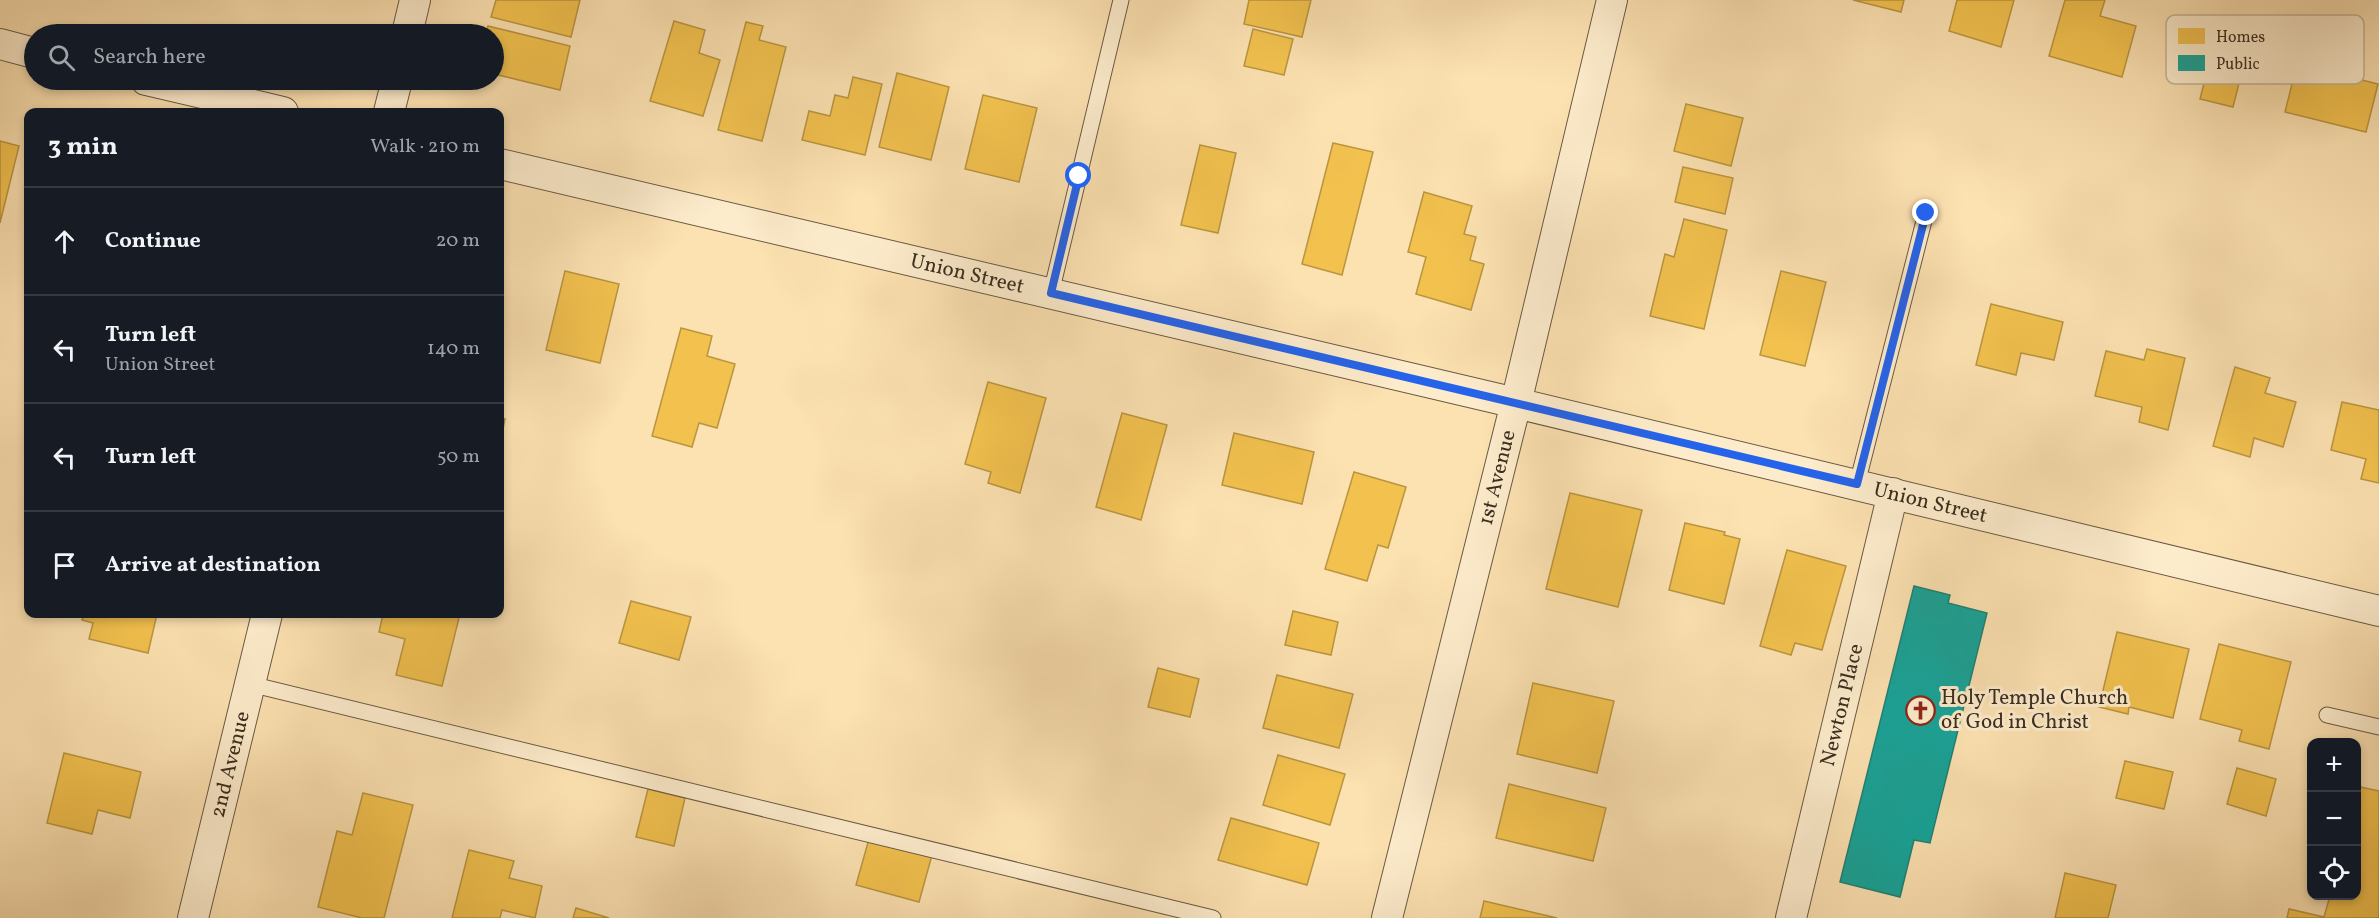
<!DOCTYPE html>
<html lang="en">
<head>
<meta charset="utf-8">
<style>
  :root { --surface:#171b24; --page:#20242c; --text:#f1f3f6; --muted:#9ea1a6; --line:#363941 }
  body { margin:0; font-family:Vollkorn,serif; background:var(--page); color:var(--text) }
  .controls { position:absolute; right:18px; bottom:18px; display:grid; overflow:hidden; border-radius:12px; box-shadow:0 3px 9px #0003 }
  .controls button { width:54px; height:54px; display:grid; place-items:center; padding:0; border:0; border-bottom:2px solid var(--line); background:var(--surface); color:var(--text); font:30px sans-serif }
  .stop { position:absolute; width:18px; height:18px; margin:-14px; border:4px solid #2563eb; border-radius:50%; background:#fff }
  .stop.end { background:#2563eb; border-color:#fff; box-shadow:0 2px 6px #0008 }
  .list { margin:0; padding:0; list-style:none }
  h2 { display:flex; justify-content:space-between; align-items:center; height:78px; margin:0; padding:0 24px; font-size:26px }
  h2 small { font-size:20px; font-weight:400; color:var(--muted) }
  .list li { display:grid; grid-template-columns:39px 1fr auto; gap:18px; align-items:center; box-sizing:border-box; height:108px; padding:0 24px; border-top:2px solid var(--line) }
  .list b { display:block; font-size:22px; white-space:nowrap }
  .list p { margin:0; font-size:20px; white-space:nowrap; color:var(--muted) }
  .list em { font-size:20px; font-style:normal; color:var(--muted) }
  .icon { flex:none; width:33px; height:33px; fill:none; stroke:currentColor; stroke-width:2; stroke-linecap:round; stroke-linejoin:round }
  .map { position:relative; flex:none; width:2379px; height:918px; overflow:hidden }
  .search { position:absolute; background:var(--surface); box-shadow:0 3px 9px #0003; left:24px; top:24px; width:480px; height:66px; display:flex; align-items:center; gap:15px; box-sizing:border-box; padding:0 21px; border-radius:33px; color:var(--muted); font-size:22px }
  .panel { position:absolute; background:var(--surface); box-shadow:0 3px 9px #0003; left:24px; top:108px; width:480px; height:510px; border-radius:12px }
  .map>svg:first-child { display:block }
  .homes { fill:#f2c14e; stroke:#ba9540; stroke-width:1.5 }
  .public { fill:#17a398; stroke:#218074; stroke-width:1.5 }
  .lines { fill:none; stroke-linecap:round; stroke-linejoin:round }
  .lane-casing { stroke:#6a5a44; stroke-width:17 }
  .street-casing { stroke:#6a5a44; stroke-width:32 }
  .lane { stroke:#fdeccc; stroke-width:15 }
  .street { stroke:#fdeccc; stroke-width:30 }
  .route { stroke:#2563eb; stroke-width:8 }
  .labels { text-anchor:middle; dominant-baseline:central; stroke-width:6; stroke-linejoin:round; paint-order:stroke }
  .street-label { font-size:21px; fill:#392d1f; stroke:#fdeccc }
  .poi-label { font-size:21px; fill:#392d1f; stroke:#fdeccc; text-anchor:start }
  .key { fill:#fdeccc; stroke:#c2b398; stroke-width:1.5 }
  .key-label { font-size:16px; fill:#392d1f }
</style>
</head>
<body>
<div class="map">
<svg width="2379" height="918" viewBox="0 0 2379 918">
  <rect width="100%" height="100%" fill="#fce1b1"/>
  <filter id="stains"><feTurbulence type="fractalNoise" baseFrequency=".00333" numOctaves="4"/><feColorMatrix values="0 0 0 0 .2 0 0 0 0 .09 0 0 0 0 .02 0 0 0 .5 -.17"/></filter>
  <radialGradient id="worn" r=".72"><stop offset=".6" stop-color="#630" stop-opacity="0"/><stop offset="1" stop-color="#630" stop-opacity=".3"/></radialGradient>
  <g class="homes">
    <polygon points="496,0 580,0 571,37 491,17"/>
    <polygon points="1249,0 1311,0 1302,37 1244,24"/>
    <polygon points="1853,0 1904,0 1901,12"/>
    <polygon points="1957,0 2014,0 2001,47 1949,31"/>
    <polygon points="2065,0 2105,0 2100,16 2136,26 2122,77 2049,56"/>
    <polygon points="2221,17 2254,24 2233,107 2200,99"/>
    <polygon points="674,21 705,30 699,53 720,60 703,116 650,101"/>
    <polygon points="746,22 763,26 759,40 786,47 762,141 718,130"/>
    <polygon points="488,26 570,46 560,90 494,74 494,34 486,34"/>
    <polygon points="1253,29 1293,39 1284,75 1244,66"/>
    <polygon points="2302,44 2347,55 2342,75 2378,84 2366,132 2285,112"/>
    <polygon points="897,73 949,87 931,160 879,147"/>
    <polygon points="853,77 882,84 865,155 802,140 809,111 830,116 835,95 848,98"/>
    <polygon points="983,95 1037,108 1019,182 965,169"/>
    <polygon points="1686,104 1743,118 1731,166 1674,151"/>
    <polygon points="0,141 19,146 0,223"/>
    <polygon points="1333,143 1373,152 1342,275 1302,264"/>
    <polygon points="1200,145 1236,153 1218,233 1181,225"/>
    <polygon points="1683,167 1733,178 1725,214 1675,202"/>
    <polygon points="1424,192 1472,206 1464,234 1476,237 1470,260 1484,264 1471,310 1416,294 1426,257 1408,252"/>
    <polygon points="1684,219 1727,230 1704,329 1650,316 1665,254 1674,257"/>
    <polygon points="565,271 619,284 600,363 546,350"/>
    <polygon points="1781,271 1826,282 1805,366 1760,355"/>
    <polygon points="1991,304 2063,322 2054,360 2021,353 2016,375 1976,365"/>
    <polygon points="681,328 712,336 707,356 735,364 717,428 699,423 692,447 652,436"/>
    <polygon points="2147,349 2185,358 2168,430 2139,422 2142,407 2095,396 2106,351 2144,360"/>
    <polygon points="2235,367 2270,378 2265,393 2296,402 2283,447 2254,438 2250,457 2213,446"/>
    <polygon points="988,382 1046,398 1020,493 988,483 991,472 965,464"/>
    <polygon points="2342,402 2379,410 2379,483 2361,479 2366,459 2331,450"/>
    <polygon points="1122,413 1167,425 1141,520 1096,507"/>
    <polygon points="500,417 505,419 500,444"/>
    <polygon points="1234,433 1314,452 1302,504 1222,485"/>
    <polygon points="1354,472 1406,487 1388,548 1378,545 1367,581 1325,569"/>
    <polygon points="1570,493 1642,510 1618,607 1546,589"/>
    <polygon points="1685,523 1725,532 1724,535 1740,539 1724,604 1669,590"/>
    <polygon points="1787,550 1846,566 1822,650 1795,643 1791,655 1760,646"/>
    <polygon points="631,601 691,617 679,660 619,643"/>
    <polygon points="1293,611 1338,622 1331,655 1285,645"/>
    <polygon points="84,614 157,614 148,653 89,639 93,623 82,620"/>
    <polygon points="383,614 460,614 442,686 396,675 405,639 379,632"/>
    <polygon points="2117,632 2189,649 2173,718 2129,707 2128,714 2099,707"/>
    <polygon points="2219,644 2291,662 2269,749 2239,741 2242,730 2200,719"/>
    <polygon points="1158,668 1199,679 1190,717 1148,707"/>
    <polygon points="1277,675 1353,694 1339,748 1263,728"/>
    <polygon points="1533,683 1614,701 1597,773 1517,754"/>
    <polygon points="64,753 141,772 130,818 98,810 92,834 47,823"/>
    <polygon points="1278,755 1345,774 1330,825 1263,805"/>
    <polygon points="2125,761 2173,772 2164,809 2116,798"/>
    <polygon points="2237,768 2276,779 2266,816 2227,804"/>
    <polygon points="1509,784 1606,808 1593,861 1496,838"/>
    <polygon points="2356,786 2379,791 2379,918 2287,918 2289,909 2324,917 2330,896 2356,896"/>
    <polygon points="648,789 685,798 674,846 636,837"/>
    <polygon points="363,793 413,805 384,918 362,918 318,907 337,831 352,835"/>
    <polygon points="1231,818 1319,843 1307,885 1218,860"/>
    <polygon points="869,839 932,855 919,902 856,885"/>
    <polygon points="469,850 514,861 509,878 542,886 535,918 502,910 500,918 452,918"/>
    <polygon points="2065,873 2116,885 2108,918 2055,918"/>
    <polygon points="1484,901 1557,918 1480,918"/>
    <polygon points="576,908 609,918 573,918"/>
  </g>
  <polygon class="public" points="1914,586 1950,595 1948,603 1987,613 1930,843 1914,840 1900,897 1840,882"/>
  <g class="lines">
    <defs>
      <g id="lane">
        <polyline points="1051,293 1121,0"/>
        <polyline points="1857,484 1926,213"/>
        <polyline points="250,684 1213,918"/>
        <polyline points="2327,715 2379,727"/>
      </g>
      <g id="street">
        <polyline points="407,34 415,0"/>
        <polyline points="0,44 34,53"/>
        <polyline points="146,80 283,112"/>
        <polyline points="389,112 397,80"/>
        <path id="s1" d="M500,164L1516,403L2379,611"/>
        <path id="s2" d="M193,918L267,614"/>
        <path id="s3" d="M1387,918L1516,403L1612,0"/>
        <path id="s4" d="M1791,918L1893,493"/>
      </g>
    </defs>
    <use href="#lane" class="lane-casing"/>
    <use href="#street" class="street-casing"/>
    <use href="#lane" class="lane"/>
    <use href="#street" class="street"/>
  </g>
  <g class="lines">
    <polyline class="route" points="1079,176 1051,293 1857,484 1926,213"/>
  </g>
  <defs>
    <symbol id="church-ring" viewBox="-11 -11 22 22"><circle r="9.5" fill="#fdeccc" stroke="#8f2418" stroke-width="1.5"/><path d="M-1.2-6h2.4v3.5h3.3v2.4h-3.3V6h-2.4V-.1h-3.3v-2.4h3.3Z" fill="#8f2418"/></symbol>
  </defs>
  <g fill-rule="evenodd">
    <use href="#church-ring" x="1904" y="694" width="33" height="33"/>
  </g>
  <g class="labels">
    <g class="street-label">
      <text stroke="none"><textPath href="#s1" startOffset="480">Union Street</textPath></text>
      <text stroke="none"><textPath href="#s3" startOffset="454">1st Avenue</textPath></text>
      <text stroke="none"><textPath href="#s1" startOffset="1470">Union Street</textPath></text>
      <text stroke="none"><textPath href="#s4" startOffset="219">Newton Place</textPath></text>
      <text stroke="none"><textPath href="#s2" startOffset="158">2nd Avenue</textPath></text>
    </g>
    <g class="poi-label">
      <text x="1941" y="698">Holy Temple Church<tspan x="1941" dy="24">of God in Christ</tspan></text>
    </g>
  </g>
  <rect x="2166" y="15" width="198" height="69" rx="9" class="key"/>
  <rect x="2178" y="28" width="27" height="16" fill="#f2c14e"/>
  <rect x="2178" y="55" width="27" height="16" fill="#17a398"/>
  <g class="key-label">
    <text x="2216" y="42">Homes</text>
    <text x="2216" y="69">Public</text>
  </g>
  <rect width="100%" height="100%" filter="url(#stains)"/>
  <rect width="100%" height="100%" fill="url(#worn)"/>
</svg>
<div class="controls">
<button>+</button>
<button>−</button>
<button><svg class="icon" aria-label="locate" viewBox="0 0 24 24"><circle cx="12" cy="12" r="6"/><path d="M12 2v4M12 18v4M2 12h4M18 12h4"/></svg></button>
</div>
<div class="stop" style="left:1079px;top:176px"></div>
<div class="stop end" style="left:1926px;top:213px"></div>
<div class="search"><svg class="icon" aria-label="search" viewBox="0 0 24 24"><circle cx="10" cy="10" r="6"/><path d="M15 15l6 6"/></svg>Search here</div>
<section class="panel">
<h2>3 min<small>Walk · 210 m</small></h2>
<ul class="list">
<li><svg class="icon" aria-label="ahead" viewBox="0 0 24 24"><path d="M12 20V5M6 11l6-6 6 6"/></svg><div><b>Continue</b></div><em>20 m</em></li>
<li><svg class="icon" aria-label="left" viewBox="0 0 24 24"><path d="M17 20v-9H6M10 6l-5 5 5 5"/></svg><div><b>Turn left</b><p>Union Street</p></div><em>140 m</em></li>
<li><svg class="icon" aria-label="left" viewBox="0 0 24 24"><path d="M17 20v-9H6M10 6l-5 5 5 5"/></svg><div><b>Turn left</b></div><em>50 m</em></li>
<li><svg class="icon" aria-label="arrive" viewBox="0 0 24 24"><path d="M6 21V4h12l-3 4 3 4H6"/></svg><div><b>Arrive at destination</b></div></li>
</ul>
</section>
</div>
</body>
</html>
